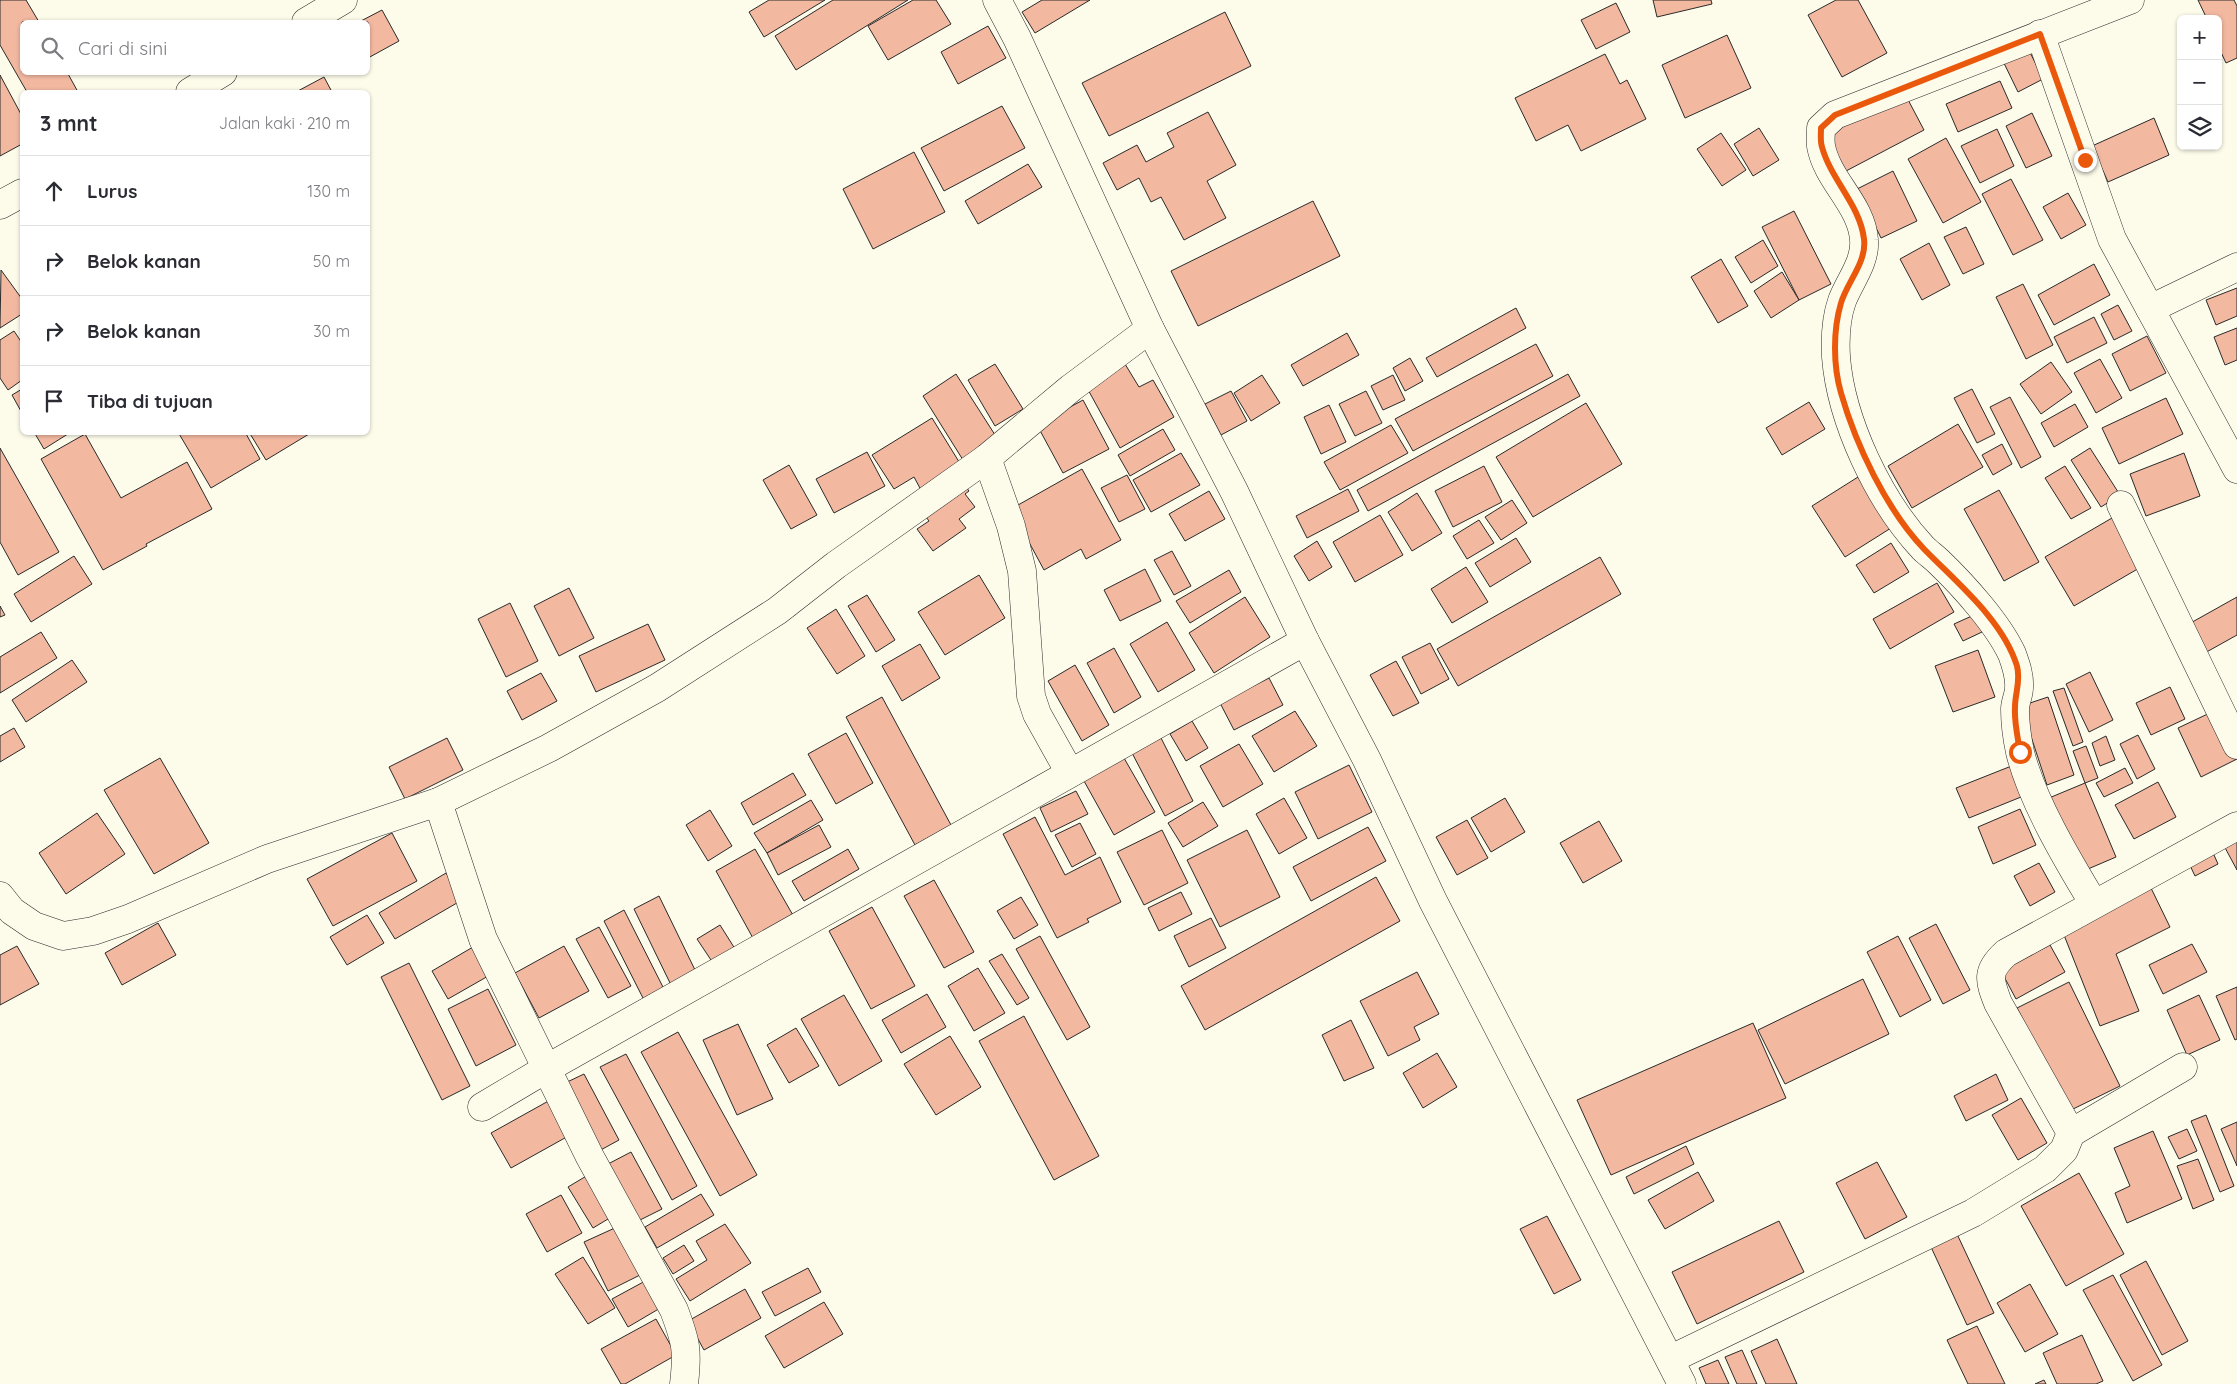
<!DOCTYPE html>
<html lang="id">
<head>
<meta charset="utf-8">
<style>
  :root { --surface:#fff; --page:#f2f2f3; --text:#2b2b33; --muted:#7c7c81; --line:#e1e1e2 }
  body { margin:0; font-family:Quicksand,sans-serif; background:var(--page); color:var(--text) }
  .controls { position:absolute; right:15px; top:15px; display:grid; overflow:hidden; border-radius:8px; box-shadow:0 1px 4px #0004 }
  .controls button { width:45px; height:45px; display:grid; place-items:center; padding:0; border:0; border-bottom:1px solid var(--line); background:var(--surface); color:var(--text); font:25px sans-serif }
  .stop { position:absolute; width:15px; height:15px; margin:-11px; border:4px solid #ea580c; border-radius:50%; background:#fff }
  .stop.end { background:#ea580c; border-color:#fff; box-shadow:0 1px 5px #0008 }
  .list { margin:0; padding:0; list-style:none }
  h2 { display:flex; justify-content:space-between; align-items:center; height:65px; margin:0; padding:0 20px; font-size:21px }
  h2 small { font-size:16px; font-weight:400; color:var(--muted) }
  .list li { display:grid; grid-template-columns:32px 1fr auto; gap:15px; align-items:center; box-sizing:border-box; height:70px; padding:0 20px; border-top:1px solid var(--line) }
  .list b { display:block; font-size:19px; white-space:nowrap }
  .list em { font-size:16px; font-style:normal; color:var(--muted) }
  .icon { flex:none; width:28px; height:28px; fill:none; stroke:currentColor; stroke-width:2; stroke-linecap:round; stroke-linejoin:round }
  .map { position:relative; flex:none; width:2237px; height:1384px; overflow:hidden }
  .search { position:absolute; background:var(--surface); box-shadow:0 1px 4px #0004; left:20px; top:20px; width:350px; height:55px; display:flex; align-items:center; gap:12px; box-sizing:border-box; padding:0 18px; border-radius:8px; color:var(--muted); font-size:19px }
  .panel { position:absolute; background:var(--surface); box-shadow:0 1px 4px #0004; left:20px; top:90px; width:350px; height:345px; border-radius:8px }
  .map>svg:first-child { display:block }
  .building { fill:#f2b8a0; stroke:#2b2b2b }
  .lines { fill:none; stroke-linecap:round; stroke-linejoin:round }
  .minor-casing { stroke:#2b2b2b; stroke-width:29 }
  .minor { stroke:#fdfbea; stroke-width:28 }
  .route { stroke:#ea580c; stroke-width:6 }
</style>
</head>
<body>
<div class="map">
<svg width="2237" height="1384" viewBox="0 0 2237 1384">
  <rect width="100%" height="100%" fill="#fdfbea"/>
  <g class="building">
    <polygon points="0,0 26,0 39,22 22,22 22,72 67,72 78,92 27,92 0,45"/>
    <polygon points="769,0 825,0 764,37 749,12"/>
    <polygon points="833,0 908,0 796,70 775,36"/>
    <polygon points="913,0 936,0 951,24 888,60 868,26"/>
    <polygon points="1042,0 1090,0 1035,33 1022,12"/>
    <polygon points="1653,0 1711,0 1712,4 1657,17"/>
    <polygon points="1836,0 1858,0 1887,53 1842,77 1808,15"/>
    <polygon points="2198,0 2234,0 2237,6 2237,58 2226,63 2218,46 2218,19 2207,19"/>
    <polygon points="1616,3 1630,32 1596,49 1581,20"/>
    <polygon points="382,10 399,41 368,58 368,22 359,22"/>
    <polygon points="1225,12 1251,66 1109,136 1082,83"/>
    <polygon points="988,26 1006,58 958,84 941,52"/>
    <polygon points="1727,35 1751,88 1685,118 1662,65"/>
    <polygon points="2027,46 2043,79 2018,92 2001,57"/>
    <polygon points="1605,54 1620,84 1627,80 1646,119 1581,151 1568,125 1536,141 1515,98"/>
    <polygon points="0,75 22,116 22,144 0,156"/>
    <polygon points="324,77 332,92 296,92"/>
    <polygon points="2000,81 2012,108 1958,132 1946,104"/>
    <polygon points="1905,94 1924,130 1846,171 1827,135"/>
    <polygon points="1002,106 1025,148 944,191 921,148"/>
    <polygon points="1208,112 1236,165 1207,181 1226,218 1184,240 1161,197 1151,202 1139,178 1117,190 1103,163 1137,145 1146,162 1174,147 1167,133"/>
    <polygon points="2032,113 2052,156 2026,168 2006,126"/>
    <polygon points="2154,118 2169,155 2108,182 2092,146"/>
    <polygon points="1759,128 1779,160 1753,176 1734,144"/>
    <polygon points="1997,129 2014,166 1980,183 1961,146"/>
    <polygon points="1721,133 1746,170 1722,186 1697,149"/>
    <polygon points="1946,138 1981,202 1943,223 1908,159"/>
    <polygon points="914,152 945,212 873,249 843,189"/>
    <polygon points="1028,164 1042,187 978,224 965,201"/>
    <polygon points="1893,171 1917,221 1881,238 1857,189"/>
    <polygon points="2011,179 2043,240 2013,255 1982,194"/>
    <polygon points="2068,193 2086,225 2061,239 2043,207"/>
    <polygon points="1313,201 1340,256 1198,326 1171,271"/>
    <polygon points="1794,211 1831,284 1799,300 1762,227"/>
    <polygon points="1966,227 1984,264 1963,274 1944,237"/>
    <polygon points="1763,240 1778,266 1751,283 1735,257"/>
    <polygon points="1929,243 1950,285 1922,300 1900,259"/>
    <polygon points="1721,259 1748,306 1718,323 1691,277"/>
    <polygon points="2094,264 2110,295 2054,325 2038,295"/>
    <polygon points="1,270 22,299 22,314 0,328"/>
    <polygon points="1782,272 1799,300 1771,318 1754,291"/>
    <polygon points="2023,284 2053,345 2026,359 1996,297"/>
    <polygon points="2237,288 2237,316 2216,325 2206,300"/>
    <polygon points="2118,305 2132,331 2114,340 2101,314"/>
    <polygon points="1516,308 1526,328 1437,377 1426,358"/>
    <polygon points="2094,317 2107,343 2067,363 2054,337"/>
    <polygon points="2237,328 2237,360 2225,365 2214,337"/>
    <polygon points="14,331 22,343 22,380 8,390 0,378 0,340"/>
    <polygon points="1347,333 1359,355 1303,386 1291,365"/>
    <polygon points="2147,336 2166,373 2130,391 2112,354"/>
    <polygon points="1536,344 1553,376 1413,451 1395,419"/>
    <polygon points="1410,358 1423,381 1405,391 1393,368"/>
    <polygon points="2100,359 2122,398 2096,413 2074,373"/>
    <polygon points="2051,362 2072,392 2041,414 2020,384"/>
    <polygon points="995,364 1023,409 995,426 968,380"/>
    <polygon points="1125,364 1139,387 1153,380 1174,417 1120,448 1086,386"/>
    <polygon points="956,374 997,438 963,460 923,396"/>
    <polygon points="1568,374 1580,396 1368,511 1357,490"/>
    <polygon points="1262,375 1280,403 1251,421 1234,393"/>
    <polygon points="1393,375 1405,400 1383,410 1371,386"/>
    <polygon points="22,389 22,413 12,395"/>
    <polygon points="1972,389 1995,434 1977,443 1954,398"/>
    <polygon points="1231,391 1247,421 1221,435 1205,404"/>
    <polygon points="1366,391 1382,423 1355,436 1339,404"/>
    <polygon points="2010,397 2041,457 2021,468 1990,407"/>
    <polygon points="2166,398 2183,434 2119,464 2102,428"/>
    <polygon points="1083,400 1109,449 1063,473 1037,425"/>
    <polygon points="1809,402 1825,429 1782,455 1766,428"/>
    <polygon points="1586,403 1622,464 1533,517 1496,457"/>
    <polygon points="2075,404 2088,427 2054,447 2041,423"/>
    <polygon points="1329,405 1346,442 1321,454 1304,417"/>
    <polygon points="932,418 961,465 921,490 914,477 894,489 872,455"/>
    <polygon points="1958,424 1983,467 1912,508 1888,466"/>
    <polygon points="1391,425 1408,453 1340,490 1324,462"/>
    <polygon points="1163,429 1175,450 1130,476 1118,455"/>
    <polygon points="34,432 71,432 44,449"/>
    <polygon points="178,432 245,432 260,459 211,488"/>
    <polygon points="249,432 308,432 309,434 266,460"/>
    <polygon points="85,434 121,498 187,462 212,509 146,544 147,546 103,570 41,459"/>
    <polygon points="2002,444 2012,464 1993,475 1982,455"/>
    <polygon points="0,448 59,552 18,575 0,542"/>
    <polygon points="2090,448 2120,495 2101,507 2071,460"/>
    <polygon points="867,452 885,486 834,513 816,479"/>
    <polygon points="1181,453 1200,485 1151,512 1133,480"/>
    <polygon points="2184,453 2200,496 2146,516 2130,474"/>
    <polygon points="789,465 817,515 791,529 763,480"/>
    <polygon points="1484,466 1502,502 1453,527 1435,491"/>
    <polygon points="2065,466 2091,508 2071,519 2045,478"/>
    <polygon points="1082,469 1121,540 1086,559 1081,549 1044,570 1011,509"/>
    <polygon points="1127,475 1145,509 1119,522 1101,488"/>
    <polygon points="1858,477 1891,528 1845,557 1812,506"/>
    <polygon points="961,480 969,491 965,494 975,507 959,519 966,528 933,551 917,529 929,521 920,509"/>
    <polygon points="1348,489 1359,511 1307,538 1296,516"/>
    <polygon points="1999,490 2039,562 2004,581 1964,509"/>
    <polygon points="1209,491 1225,519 1185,541 1169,514"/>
    <polygon points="1417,493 1442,533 1412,551 1388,512"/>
    <polygon points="1512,500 1527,523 1501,540 1485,517"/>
    <polygon points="1380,515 1403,555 1355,582 1333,542"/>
    <polygon points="2112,518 2141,567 2074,606 2045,557"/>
    <polygon points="1479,520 1494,543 1467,559 1453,536"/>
    <polygon points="1516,538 1531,562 1490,587 1475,563"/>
    <polygon points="1317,541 1332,567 1309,581 1294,556"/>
    <polygon points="1891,543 1909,572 1874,593 1856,565"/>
    <polygon points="1172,551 1191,586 1174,595 1154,560"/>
    <polygon points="74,556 92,584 31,622 14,594"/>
    <polygon points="1600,557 1621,594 1458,686 1437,649"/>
    <polygon points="1466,567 1488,602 1452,623 1431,589"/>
    <polygon points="1145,569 1161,601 1120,621 1104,590"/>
    <polygon points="1229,570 1241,592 1190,623 1176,601"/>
    <polygon points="979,575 1005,618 945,655 918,612"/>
    <polygon points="1937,583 1954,612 1890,649 1873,619"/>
    <polygon points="569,588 594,638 559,656 534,606"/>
    <polygon points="867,595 895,640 876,652 848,606"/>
    <polygon points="1245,597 1270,637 1214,673 1189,633"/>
    <polygon points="2237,597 2237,635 2203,654 2187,625"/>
    <polygon points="510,603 538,661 506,677 478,619"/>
    <polygon points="0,606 5,615 0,617"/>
    <polygon points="836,609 865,656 837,674 807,628"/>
    <polygon points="1974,615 1982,632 1963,641 1954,624"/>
    <polygon points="1167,622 1195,670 1158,692 1130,644"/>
    <polygon points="648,624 665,660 596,692 579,656"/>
    <polygon points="41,632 57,658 0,693 0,657"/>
    <polygon points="1430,643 1449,679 1421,694 1402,657"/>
    <polygon points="920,644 940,678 902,701 882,666"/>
    <polygon points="1114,648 1141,697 1114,713 1087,663"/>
    <polygon points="1978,650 1995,697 1953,712 1935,666"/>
    <polygon points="72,660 87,682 26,722 12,700"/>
    <polygon points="1396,661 1419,703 1393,716 1370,675"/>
    <polygon points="1075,665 1109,725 1082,741 1048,681"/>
    <polygon points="2090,672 2113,720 2089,732 2066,684"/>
    <polygon points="541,673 557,701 522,720 507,691"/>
    <polygon points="1269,678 1283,705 1234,730 1220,703"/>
    <polygon points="2170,687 2185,719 2151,735 2136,703"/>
    <polygon points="2064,688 2083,742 2073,746 2053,691"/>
    <polygon points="882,697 951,825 915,845 846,717"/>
    <polygon points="2048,697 2074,775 2047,785 2021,706"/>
    <polygon points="1295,711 1317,746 1274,772 1252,736"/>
    <polygon points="2214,711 2237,759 2201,777 2178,728"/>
    <polygon points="1192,721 1208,748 1186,761 1170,734"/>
    <polygon points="14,728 25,747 0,762 0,736"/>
    <polygon points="846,733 873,783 836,804 808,754"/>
    <polygon points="2138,735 2155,769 2137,779 2120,744"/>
    <polygon points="2106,736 2115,760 2100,766 2092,743"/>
    <polygon points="447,738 463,770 405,799 389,767"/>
    <polygon points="1161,738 1193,801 1165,816 1132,753"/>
    <polygon points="1239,744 1263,784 1223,807 1200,766"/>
    <polygon points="2086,746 2098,778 2085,783 2073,751"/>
    <polygon points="160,758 209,843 154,874 104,790"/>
    <polygon points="1124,758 1155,812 1114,835 1084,781"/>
    <polygon points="2019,763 2031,793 1969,818 1956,788"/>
    <polygon points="1349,765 1372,812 1318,839 1295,792"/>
    <polygon points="2125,768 2133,783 2104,797 2096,783"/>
    <polygon points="793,773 806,795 753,825 741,803"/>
    <polygon points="2158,782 2176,817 2134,839 2115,805"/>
    <polygon points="2085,783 2116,857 2081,872 2049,798"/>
    <polygon points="1076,791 1088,814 1051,832 1040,808"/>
    <polygon points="1284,798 1307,838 1279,854 1256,814"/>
    <polygon points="1505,798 1525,832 1491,852 1471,818"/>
    <polygon points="811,800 823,820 767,853 754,833"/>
    <polygon points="1203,802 1218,826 1183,847 1168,823"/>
    <polygon points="2020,809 2036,845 1993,864 1978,827"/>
    <polygon points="710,810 732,846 708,861 686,825"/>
    <polygon points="97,813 125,854 66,894 39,853"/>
    <polygon points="1035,817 1065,875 1100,857 1121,902 1087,919 1089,922 1057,938 1003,834"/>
    <polygon points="1467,820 1488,858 1457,875 1436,837"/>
    <polygon points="1599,821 1622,861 1583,883 1560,843"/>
    <polygon points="1080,823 1096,854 1072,867 1055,835"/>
    <polygon points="819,825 831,847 778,875 767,853"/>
    <polygon points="1368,827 1386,861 1311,901 1293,867"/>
    <polygon points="1162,830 1188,883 1144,905 1117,852"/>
    <polygon points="1247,830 1280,897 1220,927 1187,860"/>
    <polygon points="392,833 417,881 333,926 307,879"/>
    <polygon points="2237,836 2237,870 2223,844"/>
    <polygon points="2210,846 2218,864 2195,876 2186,857"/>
    <polygon points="755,849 794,917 754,940 716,871"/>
    <polygon points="848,849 859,869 804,901 792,881"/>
    <polygon points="2039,863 2055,892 2030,906 2014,876"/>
    <polygon points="446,873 462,900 395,939 379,913"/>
    <polygon points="1376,877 1400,921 1205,1030 1181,986"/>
    <polygon points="934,880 974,952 944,968 904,896"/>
    <polygon points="2150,886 2170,927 2116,954 2139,1011 2100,1026 2062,930"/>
    <polygon points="1181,892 1192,914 1159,931 1148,908"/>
    <polygon points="659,896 696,972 671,985 634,909"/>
    <polygon points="1021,897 1038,925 1014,939 997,911"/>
    <polygon points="872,907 915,986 871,1009 829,931"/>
    <polygon points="624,910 666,993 646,1004 604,921"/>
    <polygon points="367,915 384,943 347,965 330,937"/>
    <polygon points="1211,918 1226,948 1189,967 1174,936"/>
    <polygon points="158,923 176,955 122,985 105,953"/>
    <polygon points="1936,924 1970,990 1943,1004 1909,938"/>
    <polygon points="720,925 737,952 715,966 697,939"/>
    <polygon points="599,927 631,986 608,998 576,939"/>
    <polygon points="1040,936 1090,1027 1067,1040 1016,949"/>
    <polygon points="1898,936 1931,1000 1900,1017 1867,952"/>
    <polygon points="2192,944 2207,972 2163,994 2149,965"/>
    <polygon points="2050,945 2065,972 2016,999 2001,971"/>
    <polygon points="17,946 39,984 0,1005 0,955"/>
    <polygon points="564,946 589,991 539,1018 515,973"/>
    <polygon points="473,947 490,975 448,999 432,971"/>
    <polygon points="1002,954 1029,998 1017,1005 989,961"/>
    <polygon points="409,963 470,1086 442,1100 381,977"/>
    <polygon points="978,968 1005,1013 974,1031 948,986"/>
    <polygon points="1417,972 1439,1014 1414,1027 1420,1040 1388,1056 1360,1001"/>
    <polygon points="1863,979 1889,1034 1785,1084 1758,1030"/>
    <polygon points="2069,982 2120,1086 2069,1111 2017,1008"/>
    <polygon points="2237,987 2237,1039 2235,1040 2216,996"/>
    <polygon points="488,989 516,1045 476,1066 448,1009"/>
    <polygon points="927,994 946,1027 901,1053 882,1020"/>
    <polygon points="844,995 882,1061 839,1086 801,1019"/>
    <polygon points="2199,995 2220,1040 2187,1055 2167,1010"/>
    <polygon points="1024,1016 1099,1156 1054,1180 979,1041"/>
    <polygon points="1351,1020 1374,1068 1344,1081 1322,1035"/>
    <polygon points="1753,1023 1786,1098 1611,1175 1577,1100"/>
    <polygon points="738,1024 773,1099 737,1115 703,1040"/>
    <polygon points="796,1028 819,1066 789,1083 767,1045"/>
    <polygon points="678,1032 757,1175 720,1196 641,1052"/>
    <polygon points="950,1036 981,1087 936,1115 904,1064"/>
    <polygon points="1437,1053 1457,1087 1423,1108 1403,1073"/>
    <polygon points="626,1054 697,1186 672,1200 600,1067"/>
    <polygon points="584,1074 619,1140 597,1152 563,1084"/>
    <polygon points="1996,1074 2008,1100 1966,1121 1954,1096"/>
    <polygon points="2021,1098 2047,1143 2018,1160 1992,1115"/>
    <polygon points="552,1099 572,1134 511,1168 491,1133"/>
    <polygon points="2206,1115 2234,1186 2220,1192 2191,1121"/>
    <polygon points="2237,1122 2237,1166 2221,1129"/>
    <polygon points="2187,1129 2197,1151 2179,1159 2168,1137"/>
    <polygon points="2153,1131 2182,1199 2127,1223 2115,1193 2130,1186 2114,1148"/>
    <polygon points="1686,1146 1694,1164 1634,1194 1626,1177"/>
    <polygon points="631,1152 662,1209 638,1221 608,1164"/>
    <polygon points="2198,1159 2214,1200 2193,1209 2177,1166"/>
    <polygon points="1877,1162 1907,1217 1865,1239 1836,1183"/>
    <polygon points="1698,1172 1714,1201 1665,1229 1648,1200"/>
    <polygon points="2079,1173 2124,1254 2066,1286 2021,1206"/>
    <polygon points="588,1175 613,1216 593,1228 568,1187"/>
    <polygon points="701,1194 714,1215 657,1248 645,1227"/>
    <polygon points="561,1195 582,1233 547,1252 526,1214"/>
    <polygon points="1547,1216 1581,1280 1554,1294 1520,1229"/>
    <polygon points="1779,1221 1804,1272 1697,1324 1672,1272"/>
    <polygon points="725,1224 751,1263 690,1301 676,1279 707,1260 696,1241"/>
    <polygon points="617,1227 640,1275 608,1291 584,1242"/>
    <polygon points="1957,1234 1994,1313 1967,1325 1931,1247"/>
    <polygon points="684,1245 694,1261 673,1274 663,1258"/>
    <polygon points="583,1257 615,1308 588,1324 555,1274"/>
    <polygon points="2146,1261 2188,1341 2162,1355 2120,1275"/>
    <polygon points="808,1268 821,1292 775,1316 762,1292"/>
    <polygon points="2113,1275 2162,1365 2133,1381 2083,1290"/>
    <polygon points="647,1280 662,1307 628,1327 612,1299"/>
    <polygon points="2030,1284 2058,1334 2025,1352 1997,1303"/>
    <polygon points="745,1289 761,1318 704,1350 688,1321"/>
    <polygon points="824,1302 843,1334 784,1368 765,1336"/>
    <polygon points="656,1319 676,1355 625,1384 621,1384 601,1349"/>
    <polygon points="1977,1326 2005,1384 1968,1384 1947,1340"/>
    <polygon points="2082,1335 2103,1381 2096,1384 2057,1384 2043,1353"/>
    <polygon points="1777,1339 1797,1384 1766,1384 1751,1351"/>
    <polygon points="1742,1350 1757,1384 1737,1384 1725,1357"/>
    <polygon points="1718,1360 1729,1384 1706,1384 1699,1368"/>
    <polygon points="2044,1380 2046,1384 2035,1384"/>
  </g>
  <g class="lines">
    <defs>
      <g id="minor">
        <polyline points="997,0 1017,38 1150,329 1234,491 1305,641 1367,760 1433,901 1682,1384"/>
        <polyline points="306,22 343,0"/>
        <polyline points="2040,34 2112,239 2237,469"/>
        <polyline points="190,92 223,72"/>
        <polyline points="0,205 22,193"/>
        <polyline points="2150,309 2237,267"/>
        <polyline points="987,458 1011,526 1022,571 1031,696 1037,714 1070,773"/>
        <polyline points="2121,505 2237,745"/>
        <path d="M438,802L483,939L590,1157L674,1310C686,1342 688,1350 684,1384"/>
        <polyline points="0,896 12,911 34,926 63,936 93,931 128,919 267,859 438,802 549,748 657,688 777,611 836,565 987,458 1071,388 1150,329"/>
        <path d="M2094,904C2068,861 2032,801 2020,752C2017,738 2015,723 2015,709C2015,702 2019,695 2019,688C2020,676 2016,665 2012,654C1998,624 1964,586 1939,562C1934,557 1928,553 1923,548C1879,501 1841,421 1836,357C1835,339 1836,318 1842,301C1849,282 1866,262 1864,240C1862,205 1827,180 1821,146C1820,140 1821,134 1821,128L1835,115L2130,0"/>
        <polyline points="482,1107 546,1069 1305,641"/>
        <polyline points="2071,1133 2183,1067"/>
        <path d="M1671,1359L1973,1213L2045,1169L2064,1150L2071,1133L1998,1003C1989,980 1986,971 2006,953L2237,826"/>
      </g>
    </defs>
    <use href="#minor" class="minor-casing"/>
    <use href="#minor" class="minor"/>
  </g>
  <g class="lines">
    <path class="route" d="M2020,752C2018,738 2014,722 2015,707C2015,693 2021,681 2017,666C2003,620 1956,582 1924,549C1886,509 1856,445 1841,393C1833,365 1833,330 1841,303C1847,282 1867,262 1864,239C1860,205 1831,180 1822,147C1820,141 1821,134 1821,128L1835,115L2040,34L2085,160"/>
  </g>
</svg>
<div class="controls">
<button>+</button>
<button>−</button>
<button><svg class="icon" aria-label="layers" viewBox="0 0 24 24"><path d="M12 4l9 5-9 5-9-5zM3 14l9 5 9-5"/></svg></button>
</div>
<div class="stop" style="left:2020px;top:752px"></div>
<div class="stop end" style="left:2085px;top:160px"></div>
<div class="search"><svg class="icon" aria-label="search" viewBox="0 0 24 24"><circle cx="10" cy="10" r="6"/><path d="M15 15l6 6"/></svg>Cari di sini</div>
<section class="panel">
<h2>3 mnt<small>Jalan kaki · 210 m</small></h2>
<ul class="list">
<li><svg class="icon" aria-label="ahead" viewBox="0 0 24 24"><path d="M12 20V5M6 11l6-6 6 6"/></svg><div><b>Lurus</b></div><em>130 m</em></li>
<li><svg class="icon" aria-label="right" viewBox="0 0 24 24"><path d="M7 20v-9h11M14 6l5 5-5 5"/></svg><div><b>Belok kanan</b></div><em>50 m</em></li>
<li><svg class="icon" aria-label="right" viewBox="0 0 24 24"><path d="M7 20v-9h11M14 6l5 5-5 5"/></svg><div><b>Belok kanan</b></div><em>30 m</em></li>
<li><svg class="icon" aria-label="arrive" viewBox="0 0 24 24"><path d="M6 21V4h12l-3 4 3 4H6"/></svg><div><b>Tiba di tujuan</b></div></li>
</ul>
</section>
</div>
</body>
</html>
